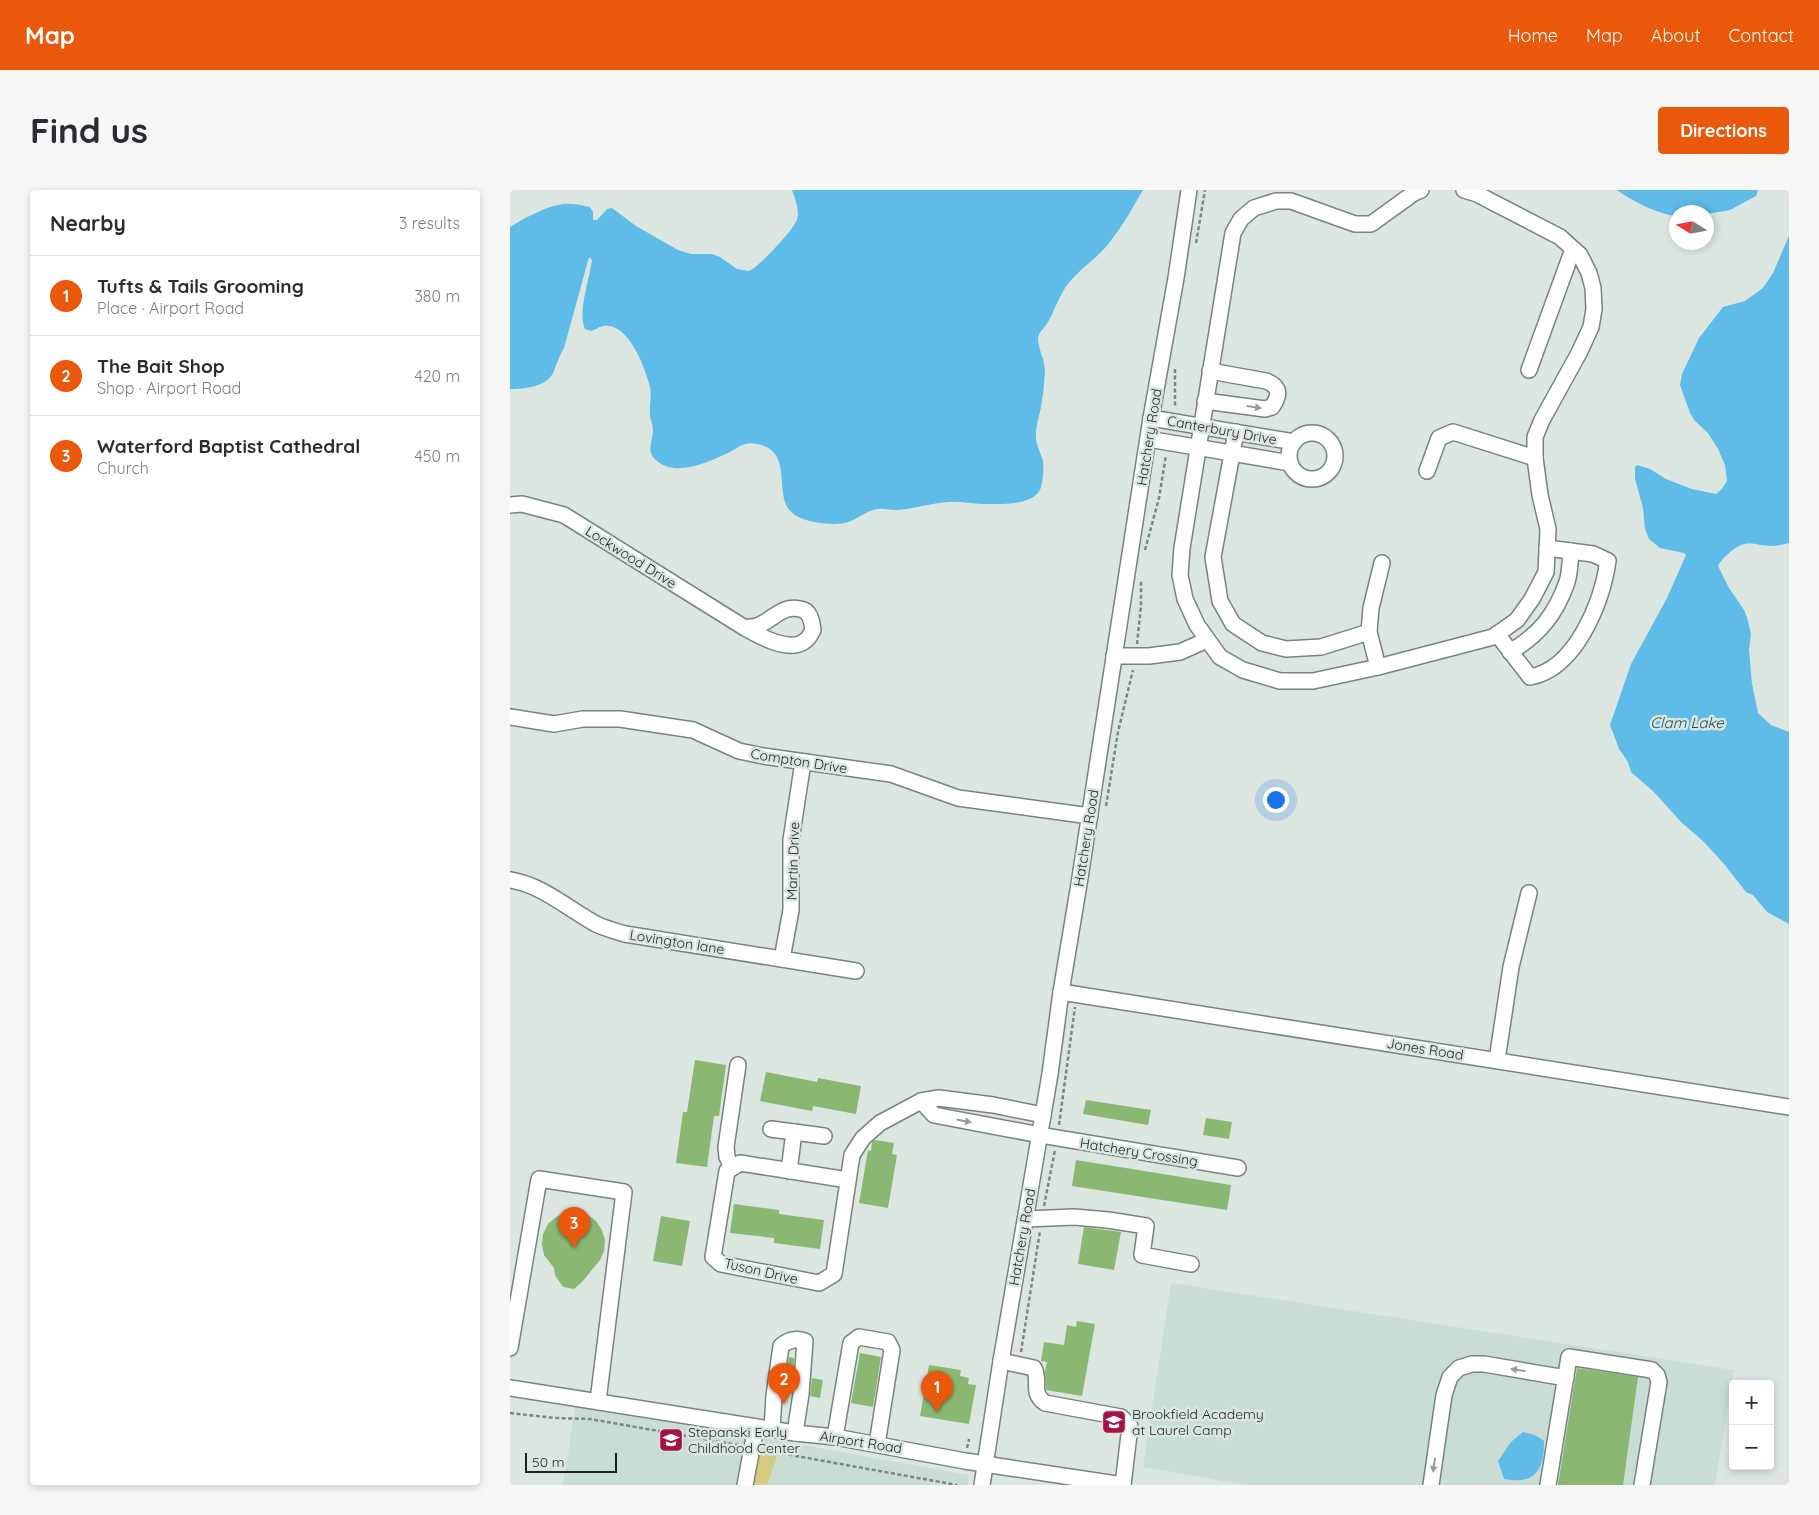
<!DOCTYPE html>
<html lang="en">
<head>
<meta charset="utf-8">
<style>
  :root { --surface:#fff; --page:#f7f7f7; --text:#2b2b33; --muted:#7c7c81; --line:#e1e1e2; --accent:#ea580c }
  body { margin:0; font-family:Quicksand,sans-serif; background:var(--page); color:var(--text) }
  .controls { position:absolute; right:15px; bottom:15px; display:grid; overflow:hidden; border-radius:5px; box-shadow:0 2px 8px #0003 }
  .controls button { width:45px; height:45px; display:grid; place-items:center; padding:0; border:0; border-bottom:1px solid var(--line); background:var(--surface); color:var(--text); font:25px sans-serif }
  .compass { position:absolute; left:1159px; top:15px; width:45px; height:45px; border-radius:50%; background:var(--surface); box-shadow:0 2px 8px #0003; rotate:281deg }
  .scale { position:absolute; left:15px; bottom:12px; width:92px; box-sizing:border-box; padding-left:5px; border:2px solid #1d2120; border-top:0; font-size:14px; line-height:18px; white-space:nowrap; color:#1d2120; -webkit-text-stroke:4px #dbe6e1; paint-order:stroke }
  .you { position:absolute; left:765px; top:609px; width:18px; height:18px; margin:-12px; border:4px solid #fff; border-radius:50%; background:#1a73e8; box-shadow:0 0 0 8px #1a73e833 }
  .badge { display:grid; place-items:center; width:32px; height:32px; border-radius:50%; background:var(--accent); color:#fff; font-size:16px; font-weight:700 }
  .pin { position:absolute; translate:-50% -41px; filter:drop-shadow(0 1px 2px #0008) }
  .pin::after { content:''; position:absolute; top:26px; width:18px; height:15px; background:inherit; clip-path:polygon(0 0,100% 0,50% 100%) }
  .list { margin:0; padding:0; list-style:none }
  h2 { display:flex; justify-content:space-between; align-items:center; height:65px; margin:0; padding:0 20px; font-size:21px }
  h2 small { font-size:16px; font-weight:400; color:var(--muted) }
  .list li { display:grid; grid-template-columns:32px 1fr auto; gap:15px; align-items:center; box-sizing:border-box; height:80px; padding:0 20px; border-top:1px solid var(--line) }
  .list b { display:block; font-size:19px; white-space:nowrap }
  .list p { margin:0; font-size:16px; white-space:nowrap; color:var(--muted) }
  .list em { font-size:16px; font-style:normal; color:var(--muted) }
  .map { position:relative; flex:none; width:1279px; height:1295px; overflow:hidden; border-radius:5px }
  header { display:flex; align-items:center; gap:30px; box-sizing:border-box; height:70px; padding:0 25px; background:var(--accent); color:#fff }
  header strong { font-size:24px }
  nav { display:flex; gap:28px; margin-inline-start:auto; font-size:18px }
  .intro { display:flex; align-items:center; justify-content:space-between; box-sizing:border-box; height:120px; padding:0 30px }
  h1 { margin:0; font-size:35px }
  .button { padding:12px 22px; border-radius:5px; background:var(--accent); color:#fff; font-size:18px; font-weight:700 }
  main { display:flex; gap:30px; padding:0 30px }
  aside { flex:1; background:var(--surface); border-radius:5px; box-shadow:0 2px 8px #0003 }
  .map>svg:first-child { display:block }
  .built { fill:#c9ddd4 }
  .green { fill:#d4cc80 }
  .water { fill:#5fbbe7 }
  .building { fill:#8ab872 }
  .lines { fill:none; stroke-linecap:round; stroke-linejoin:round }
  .minor-casing { stroke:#78837e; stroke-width:18 }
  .path { stroke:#7e8582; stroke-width:2.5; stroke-dasharray:4 2.5; stroke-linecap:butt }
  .minor { stroke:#fff; stroke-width:15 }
  .oneway { fill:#999b9b }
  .labels { text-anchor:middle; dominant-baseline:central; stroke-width:5; stroke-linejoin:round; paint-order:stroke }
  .street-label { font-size:14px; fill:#1d2120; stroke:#dbe6e1 }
  .poi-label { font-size:14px; fill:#1d2120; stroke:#dbe6e1; text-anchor:start }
  .water-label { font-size:15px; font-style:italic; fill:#234b5e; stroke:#dbe6e1 }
</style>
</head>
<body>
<header>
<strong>Map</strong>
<nav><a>Home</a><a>Map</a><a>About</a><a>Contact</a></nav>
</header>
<div class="intro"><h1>Find us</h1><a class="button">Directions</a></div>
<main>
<aside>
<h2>Nearby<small>3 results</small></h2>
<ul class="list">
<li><span class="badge">1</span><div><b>Tufts &amp; Tails Grooming</b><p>Place · Airport Road</p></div><em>380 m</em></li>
<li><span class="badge">2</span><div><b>The Bait Shop</b><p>Shop · Airport Road</p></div><em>420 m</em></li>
<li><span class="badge">3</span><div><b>Waterford Baptist Cathedral</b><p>Church</p></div><em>450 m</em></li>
</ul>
</aside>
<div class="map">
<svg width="1279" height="1295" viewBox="0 0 1279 1295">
  <rect width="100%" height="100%" fill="#dbe6e1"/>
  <g class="built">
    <polygon points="661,1093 1224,1180 1205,1295 736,1295 633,1277"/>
    <polygon points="66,1214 459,1285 458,1295 53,1295"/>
  </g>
  <polygon class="green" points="240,1262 267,1266 257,1295 230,1295"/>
  <g class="water">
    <path d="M282,0H633C623,17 614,34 602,49C590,67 571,77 558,94C549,105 545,120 538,132C535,138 529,141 528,148C528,159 535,170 535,181C534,190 534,201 532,210C531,223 525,235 526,248C526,256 531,263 533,271C534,277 533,299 528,303C516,316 489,314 473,314C461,314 450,311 439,312C421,313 404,319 386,320C380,320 374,318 367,319C357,321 350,327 341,331C328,337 297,333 285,325C260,309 287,261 247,254C235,251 229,257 220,262C200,271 167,288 147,271C135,261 143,252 143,240C143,235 141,231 140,226C139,216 142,207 140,197C135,178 119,133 94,136C89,136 86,140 81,141L75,139C67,122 80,88 82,70L79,67L54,158C48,168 47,174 43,183C36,197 14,199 0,199V37C13,29 33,18 48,15C58,12 70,15 80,17L83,22V30H87L97,19L102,18L126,36L168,60L181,64H202L210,67L227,79L239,81C250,76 282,41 287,30C290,21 285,8 282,0Z"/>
    <path d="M1107,0H1248L1246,6L1220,20L1197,24L1196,22H1166V26C1150,25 1120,10 1107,0Z"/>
    <path d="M1279,46V353C1274,354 1268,356 1263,356C1242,356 1237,347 1218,364C1214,368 1210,371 1208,376L1219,398L1234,420L1237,427L1241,444L1239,460L1242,494L1248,523L1261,535L1279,542V734L1257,722L1243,705L1236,702L1214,674L1193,651L1171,632L1144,602L1121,582L1118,572L1109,559L1102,540L1100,535L1121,474L1157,408L1176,365L1174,363L1150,358L1139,349L1135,339L1133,318L1125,289V277L1127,275L1140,279L1156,289L1182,299L1206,304L1212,299L1217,291L1215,275L1208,259L1198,243L1185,231L1180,223L1170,195L1172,184L1189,148L1213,117L1235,111L1253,98L1263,83Z"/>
    <path d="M1013,1242L1025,1245L1034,1251C1034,1279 1026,1295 994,1289L988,1271L1001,1252Z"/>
  </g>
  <g class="building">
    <polygon points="185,870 216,875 209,926 204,926 197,977 166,973 173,922 177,922"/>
    <polygon points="256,882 307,892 308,888 351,896 346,924 303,916 302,921 250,911"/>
    <polygon points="576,910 641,920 638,935 573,924"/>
    <polygon points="696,928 722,932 719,949 693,945"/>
    <polygon points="365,950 384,953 382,964 387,965 378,1018 349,1013 358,960 361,961 362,952"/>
    <polygon points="566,970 721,995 717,1020 562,996"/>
    <polygon points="224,1014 269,1020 269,1024 314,1030 310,1059 264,1053 264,1048 220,1043"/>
    <polygon points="56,1022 67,1022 77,1024 86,1031 92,1040 95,1050 94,1061 90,1070 72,1092 64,1099 53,1097 45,1085 44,1078 34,1065 32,1055 33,1044 38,1034 46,1027"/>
    <polygon points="151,1026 180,1031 172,1076 143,1071"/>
    <polygon points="574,1037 611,1042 604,1080 568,1074"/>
    <polygon points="567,1131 585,1134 572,1206 536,1200 535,1181 537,1172 531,1171 534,1152 554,1155 557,1135 566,1137"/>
    <polygon points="350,1163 371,1167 363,1217 341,1213"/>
    <polygon points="279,1167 284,1168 282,1203 274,1202"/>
    <polygon points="419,1175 451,1180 450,1186 459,1188 458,1194 466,1195 459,1234 410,1226"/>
    <polygon points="1067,1178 1128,1187 1113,1295 1048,1295"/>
    <polygon points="302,1188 313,1190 310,1208 300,1206"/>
  </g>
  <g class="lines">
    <defs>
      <g id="minor">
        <polyline points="911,0 904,3 861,34 845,34 781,11 766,11 744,18 731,29 723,43 672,358 670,385 675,409 687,435 710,467 733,480 770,491 803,491 868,477 983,447 1007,430 1022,409 1036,382 1038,339 1030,305 1025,268 1025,247 1032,230 1069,163 1081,137 1084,119 1083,98 1079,83 1070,65 1050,47 967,4 954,0"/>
        <polyline points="1019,180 1063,59"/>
        <path d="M695,211L755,219L762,217C770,205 771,197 756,191L700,181"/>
        <polyline points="641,228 784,252"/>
        <polyline points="726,242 703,367 710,411 723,434 752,453 776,459 811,457 859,442"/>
        <circle cx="802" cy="266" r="23"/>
        <polyline points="638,249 780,273"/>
        <polyline points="917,281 929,248 943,242 1025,268"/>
        <path d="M0,315L12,314L54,325L235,438C249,446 281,464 296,450C299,448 301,443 303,440C302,431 300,420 290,419C271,415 263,430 247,436C243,437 238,437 235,438"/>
        <path d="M987,444L1020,487C1066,479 1092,412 1098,371L1083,364L1037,358"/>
        <path d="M1000,462C1029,445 1046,424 1057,392C1060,383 1060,371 1061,361"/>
        <polyline points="604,466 639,466 670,462 697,450"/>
        <polyline points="868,477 859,442 861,418 872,373"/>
        <polyline points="0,527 44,534 73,529 110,529 183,540 229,561 253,566 381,584 448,608 580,626"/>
        <path d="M0,690C32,695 57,718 86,734C94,738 105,741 115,744L346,781"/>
        <polyline points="272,769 281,720 281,650 293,572"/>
        <polyline points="551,802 1279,917"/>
        <polyline points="987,870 1001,777 1019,703"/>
        <polyline points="411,911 424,925 530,945 728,978"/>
        <polyline points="261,939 314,946"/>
        <polyline points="222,978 217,967 216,957 228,875"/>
        <polyline points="279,981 284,942"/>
        <polyline points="338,990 230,973 217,981 203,1067 211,1074 309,1093 324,1084 342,965 353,948 370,933 411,911 429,908 483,915 533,925"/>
        <polyline points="516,1029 564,1027 598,1030 636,1036 632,1065 681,1074"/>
        <polyline points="0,1158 29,989 114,1002 88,1211"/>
        <path d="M491,1171L524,1178C531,1192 520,1202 535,1213L611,1227L620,1236L613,1295"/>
        <polyline points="0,1198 285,1243 325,1247 455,1271 613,1295"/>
        <path d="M262,1239L264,1206L271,1156C278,1150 286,1148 295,1151L291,1204L285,1243"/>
        <polyline points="325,1247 341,1153 349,1147 378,1152 382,1160 367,1254"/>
        <polyline points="235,1295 246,1237"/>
        <polyline points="472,1295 491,1171 540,884 551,802 569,694 641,228 666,88 679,0"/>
        <polyline points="921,1295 934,1205 940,1187 949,1178 962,1174 974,1174 1056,1188"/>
        <polyline points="1038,1295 1059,1167 1142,1180 1147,1185 1149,1192 1132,1295"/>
      </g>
    </defs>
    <use href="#minor" class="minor-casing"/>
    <g class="path">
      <polyline points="686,53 695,0"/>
      <polyline points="665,179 665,218"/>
      <polyline points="635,360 649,308 656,265"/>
      <polyline points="627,454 631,416 631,390"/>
      <polyline points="596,616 608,542 623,480"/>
      <polyline points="549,935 565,817"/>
      <polyline points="534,1016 545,960"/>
      <polyline points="511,1162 530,1041"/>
      <polyline points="0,1223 45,1228 80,1229 228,1255"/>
      <polyline points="457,1258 459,1249"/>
      <polyline points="253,1260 447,1295"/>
    </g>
    <use href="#minor" class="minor"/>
  </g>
  <defs><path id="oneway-solid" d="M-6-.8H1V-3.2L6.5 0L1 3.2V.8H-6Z" transform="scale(1.25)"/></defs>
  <g class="oneway">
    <use href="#oneway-solid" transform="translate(744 217) rotate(8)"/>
    <use href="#oneway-solid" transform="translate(454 931) rotate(11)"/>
    <use href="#oneway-solid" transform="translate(1008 1180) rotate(-171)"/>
    <use href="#oneway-solid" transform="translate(924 1275) rotate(98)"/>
  </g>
  <defs>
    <symbol id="school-square" viewBox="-11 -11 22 22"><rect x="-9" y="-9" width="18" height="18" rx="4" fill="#a61149" stroke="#dbe6e1"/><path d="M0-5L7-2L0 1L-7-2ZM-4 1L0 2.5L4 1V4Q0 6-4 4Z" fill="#fff"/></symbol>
  </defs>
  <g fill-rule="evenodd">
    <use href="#school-square" x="590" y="1218" width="28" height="28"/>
    <use href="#school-square" x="147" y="1236" width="28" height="28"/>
  </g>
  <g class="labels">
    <g class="street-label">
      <text transform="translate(712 240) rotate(10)">Canterbury Drive</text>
      <text transform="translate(639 247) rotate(-81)">Hatchery Road</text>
      <text transform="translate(121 367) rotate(32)">Lockwood Drive</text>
      <text transform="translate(289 571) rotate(9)">Compton Drive</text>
      <text transform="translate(576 648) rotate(-81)">Hatchery Road</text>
      <text transform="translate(283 671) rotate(-88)">Martin Drive</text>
      <text transform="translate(167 752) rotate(9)">Lovington lane</text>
      <text transform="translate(915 859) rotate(9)">Jones Road</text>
      <text transform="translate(629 962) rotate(9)">Hatchery Crossing</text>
      <text transform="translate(512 1047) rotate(-80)">Hatchery Road</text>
      <text transform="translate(251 1081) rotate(13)">Tuson Drive</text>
      <text transform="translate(351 1252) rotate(9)">Airport Road</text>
    </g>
    <g class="poi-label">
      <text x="622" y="1224">Brookfield Academy<tspan x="622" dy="16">at Laurel Camp</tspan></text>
      <text x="178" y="1242">Stepanski Early<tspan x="178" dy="16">Childhood Center</tspan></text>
    </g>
    <g class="water-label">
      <text x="1177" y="532">Clam Lake</text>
    </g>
  </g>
</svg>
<div class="controls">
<button>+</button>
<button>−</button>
</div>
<svg class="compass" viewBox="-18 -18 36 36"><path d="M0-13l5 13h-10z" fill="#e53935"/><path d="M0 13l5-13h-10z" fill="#7c7c81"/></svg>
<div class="scale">50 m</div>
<div class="you"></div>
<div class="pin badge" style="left:427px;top:1222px">1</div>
<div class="pin badge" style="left:274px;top:1214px">2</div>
<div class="pin badge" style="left:64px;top:1058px">3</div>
</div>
</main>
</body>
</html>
